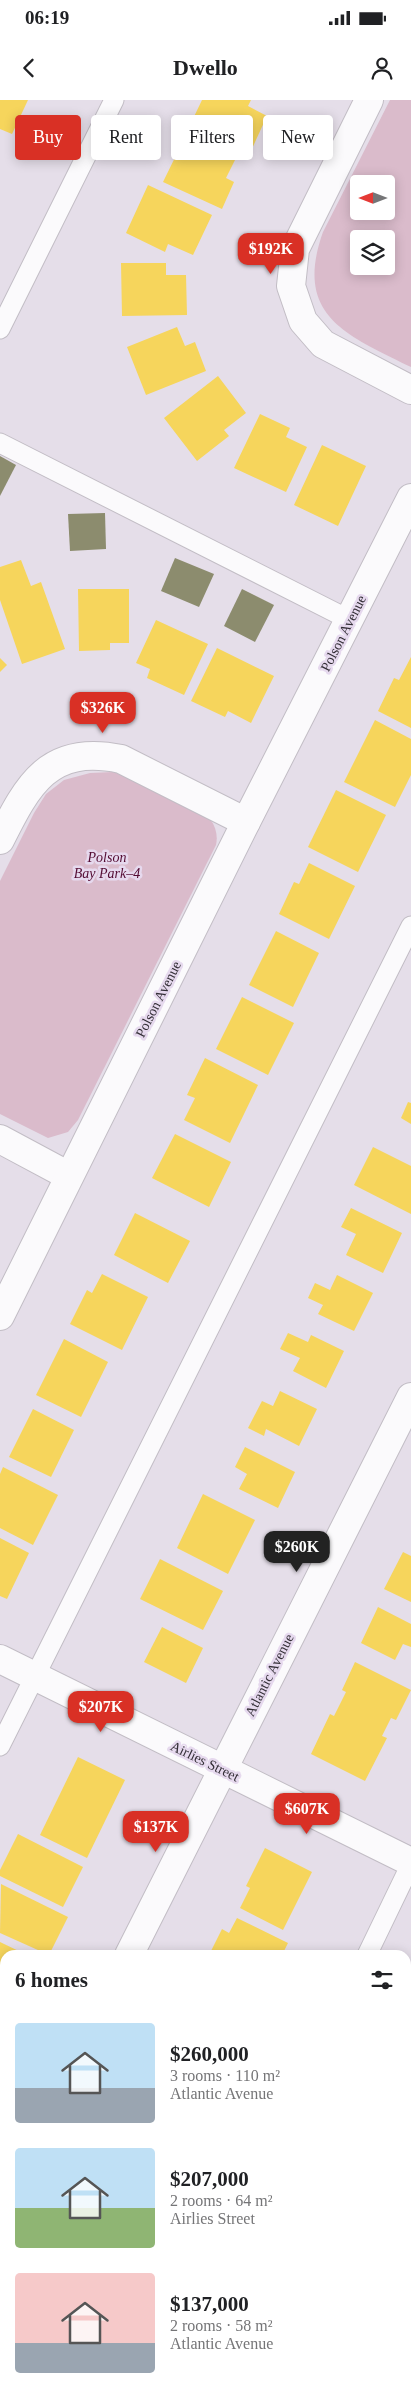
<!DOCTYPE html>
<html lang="en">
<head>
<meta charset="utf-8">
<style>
	body { margin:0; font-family:Georgia,serif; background:#f2f2f2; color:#202124; height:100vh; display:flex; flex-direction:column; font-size:19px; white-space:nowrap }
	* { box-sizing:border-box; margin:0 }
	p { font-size:16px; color:#757577 }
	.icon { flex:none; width:28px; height:28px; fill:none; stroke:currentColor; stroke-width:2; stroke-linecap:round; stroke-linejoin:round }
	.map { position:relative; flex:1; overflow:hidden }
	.drawer { position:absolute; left:0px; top:1850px; width:411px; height:445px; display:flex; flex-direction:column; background:#fff; border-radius:15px 15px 0 0; box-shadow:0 2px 12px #0003 }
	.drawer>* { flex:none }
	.guide { position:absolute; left:15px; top:15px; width:381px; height:45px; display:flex; gap:10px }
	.needle { width:32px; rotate:270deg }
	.fabs { position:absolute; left:350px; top:75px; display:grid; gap:10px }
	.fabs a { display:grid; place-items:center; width:45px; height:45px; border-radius:5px; background:#fff; box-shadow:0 2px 12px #0003; font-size:25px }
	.price { position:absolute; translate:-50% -42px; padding:0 11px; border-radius:10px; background:#d93025; color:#fff; font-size:16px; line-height:32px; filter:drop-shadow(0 1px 2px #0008) }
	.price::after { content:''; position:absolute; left:50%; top:30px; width:15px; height:11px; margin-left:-8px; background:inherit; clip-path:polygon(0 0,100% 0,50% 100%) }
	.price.selected { background:#222; color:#fff }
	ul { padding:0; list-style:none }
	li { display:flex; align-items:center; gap:15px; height:125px; padding:0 15px }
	li span { display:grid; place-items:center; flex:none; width:140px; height:100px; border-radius:5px; color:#555 }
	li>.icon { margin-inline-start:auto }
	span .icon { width:60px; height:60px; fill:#fffc; stroke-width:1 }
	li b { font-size:21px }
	h2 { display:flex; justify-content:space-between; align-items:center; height:60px; padding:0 15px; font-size:21px }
	.tag { padding:0 18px; border-radius:5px; background:#fff; box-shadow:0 2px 12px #0003; font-size:18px; line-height:45px }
	.tag.selected { background:#d93025; color:#fff }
	.status { display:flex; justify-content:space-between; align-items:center; height:35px; padding:0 25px; background:#fff; direction:ltr }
	.status svg { height:14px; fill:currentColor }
	header { display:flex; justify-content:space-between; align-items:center; height:65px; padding:0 15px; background:#fff; font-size:22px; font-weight:700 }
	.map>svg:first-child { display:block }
	.green { fill:#dabbcb; fill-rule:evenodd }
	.homes { fill:#f6d55c }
	.industry { fill:#8c8c6e }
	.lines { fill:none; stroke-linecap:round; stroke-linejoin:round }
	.service-casing { stroke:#c2bdc5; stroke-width:21 }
	.minor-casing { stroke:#c2bdc5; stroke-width:30 }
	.tertiary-casing { stroke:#c2bdc5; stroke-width:30 }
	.service { stroke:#fbfafc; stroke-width:19 }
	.minor { stroke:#fbfafc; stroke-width:28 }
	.tertiary { stroke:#fbfafc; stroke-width:28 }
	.labels { text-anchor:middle; stroke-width:5; stroke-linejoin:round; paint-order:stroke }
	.street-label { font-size:14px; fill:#322d35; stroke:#e6d9ee }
	.park-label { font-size:14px; font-style:italic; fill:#530b32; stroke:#e6d9ee }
</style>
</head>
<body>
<div class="status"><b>06:19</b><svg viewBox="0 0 49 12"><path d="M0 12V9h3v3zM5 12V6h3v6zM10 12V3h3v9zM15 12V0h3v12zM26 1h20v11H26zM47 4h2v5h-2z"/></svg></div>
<header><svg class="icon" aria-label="back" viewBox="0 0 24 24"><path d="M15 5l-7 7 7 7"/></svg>Dwello<svg class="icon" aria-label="person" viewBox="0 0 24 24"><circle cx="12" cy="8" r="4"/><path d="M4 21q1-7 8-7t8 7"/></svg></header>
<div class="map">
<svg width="411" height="2295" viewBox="0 0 411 2295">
	<rect width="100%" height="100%" fill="#e5dee9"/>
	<g class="green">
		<path d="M390,0h21v267c-64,-32 -118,-51 -88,-135zM359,84h27v27h-27zM359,139h27v27h-27z"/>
		<path d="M113,672c14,4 91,39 97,47 6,8 8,17 6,26l-138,275 -10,12 -20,6 -48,-24v-233l34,-68 12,-19 18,-14 26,-7z"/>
	</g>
	<g class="homes">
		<polygon points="0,0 28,0 12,34 0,29"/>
		<polygon points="202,0 251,0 248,6 267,16 250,53 190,25"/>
		<polygon points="187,33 237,56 226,78 234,82 222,109 163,82"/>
		<polygon points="148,85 212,115 193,155 168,144 165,152 126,133"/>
		<polygon points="121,163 166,163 166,175 186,175 187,215 122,216"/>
		<polygon points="177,227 185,246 195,242 206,271 146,295 127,247"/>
		<polygon points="218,276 246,313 224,330 229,336 197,361 164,318"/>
		<polygon points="260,314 290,328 286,337 307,347 286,392 234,368"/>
		<polygon points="322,345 366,366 338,426 294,405"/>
		<polygon points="21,460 31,486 41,482 65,549 22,564 0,500 0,467"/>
		<polygon points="78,489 129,489 129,543 110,543 110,550 79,551"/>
		<polygon points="156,520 208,544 184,595 147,578 150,569 136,563"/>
		<polygon points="217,548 274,576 251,623 228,611 225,617 191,601"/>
		<polygon points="411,557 411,628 378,611 394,578 399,580"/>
		<polygon points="0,558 7,565 0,572"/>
		<polygon points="375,620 411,639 411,675 395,707 344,682"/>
		<polygon points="336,690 386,715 358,772 308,747"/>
		<polygon points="309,763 355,786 329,839 279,814 294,782 299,784"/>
		<polygon points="276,831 319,853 293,907 249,885"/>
		<polygon points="242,897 294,923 268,975 216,949"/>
		<polygon points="205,958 258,985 230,1043 184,1020 195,998 187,995"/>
		<polygon points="408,1002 411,1003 411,1024 401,1018"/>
		<polygon points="175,1034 231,1062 209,1107 152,1078"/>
		<polygon points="373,1047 411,1066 411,1114 354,1085"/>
		<polygon points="351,1108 402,1133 383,1173 346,1155 356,1134 341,1127"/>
		<polygon points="135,1113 190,1141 168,1183 114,1155"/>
		<polygon points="102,1174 148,1197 122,1250 70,1224 87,1190 92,1193"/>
		<polygon points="337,1175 373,1193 354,1231 318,1214 323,1205 308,1198 315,1183 330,1190"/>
		<polygon points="288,1233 308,1242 311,1235 344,1251 326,1288 293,1271 300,1258 280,1249"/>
		<polygon points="64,1239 108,1262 81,1317 36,1295"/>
		<polygon points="280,1291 317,1309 299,1346 266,1329 264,1336 248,1328 262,1301 273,1306"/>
		<polygon points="33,1309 74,1330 51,1377 9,1357"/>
		<polygon points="245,1347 295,1372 278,1408 239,1389 247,1374 235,1367"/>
		<polygon points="3,1367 58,1395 33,1445 0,1428 0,1374"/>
		<polygon points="203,1394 255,1420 228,1474 177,1448"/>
		<polygon points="0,1438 29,1453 7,1499 0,1496"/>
		<polygon points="403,1452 411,1456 411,1502 384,1489"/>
		<polygon points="160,1459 223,1491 203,1530 140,1499"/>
		<polygon points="378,1507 411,1524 411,1547 403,1544 395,1560 361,1543"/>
		<polygon points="162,1527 203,1548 186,1583 144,1562"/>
		<polygon points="355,1562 411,1590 396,1620 391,1618 382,1636 387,1638 365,1681 311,1654 330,1614 334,1616 346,1592 342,1590"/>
		<polygon points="78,1657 125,1680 87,1758 40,1735"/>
		<polygon points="18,1734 83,1767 63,1807 0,1776 0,1770"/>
		<polygon points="265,1748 312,1772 283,1830 240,1808 250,1788 246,1786"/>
		<polygon points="1,1784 68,1817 49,1855 0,1833"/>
		<polygon points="237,1818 288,1843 282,1855 209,1855 222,1829 229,1833"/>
		<polygon points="0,1842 27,1855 5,1855 5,1889 0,1887"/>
		<polygon points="0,1898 5,1900 5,1941 2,1947 0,1946"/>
		<polygon points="411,2015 411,2062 406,2059 406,2025"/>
		<polygon points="406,2086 411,2088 411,2129 406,2139"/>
		<polygon points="5,2285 5,2290 58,2290 56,2295 0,2295"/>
		<polygon points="271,2290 301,2290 311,2295 268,2295"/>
	</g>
	<g class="industry">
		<polygon points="0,356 16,365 0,396"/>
		<polygon points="105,413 106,449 70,451 68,414"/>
		<polygon points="175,458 214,474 199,507 161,491"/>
		<polygon points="242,489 274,505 255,542 224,526"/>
	</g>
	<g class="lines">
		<g class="service-casing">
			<g id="service">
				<polyline points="0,229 114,0"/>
				<polyline points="0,343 350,520"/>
				<polyline points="0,1646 411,826"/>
				<polyline points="367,1855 411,1764"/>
				<polyline points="155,2295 158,2290"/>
			</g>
		</g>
		<g class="minor-casing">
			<g id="minor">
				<polyline points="369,0 295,149 291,186 303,221 323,244 411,290"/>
				<path d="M0,740c28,-56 49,-96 121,-81l125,63"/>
				<polyline points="0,1039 69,1076"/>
				<polyline points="0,1216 246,722 411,398"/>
				<polyline points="129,1855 411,1297"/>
				<polyline points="0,2113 5,2103"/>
			</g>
		</g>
		<g class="tertiary-casing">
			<polyline id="tertiary" points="0,1559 411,1762"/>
		</g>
		<use href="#service" class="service"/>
		<use href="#minor" class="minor"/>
		<use href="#tertiary" class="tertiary"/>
	</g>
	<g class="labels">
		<g class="street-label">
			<text transform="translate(343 533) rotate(-63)" y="5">Polson Avenue</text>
			<text transform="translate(158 899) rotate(-63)" y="5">Polson Avenue</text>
			<text transform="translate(269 1575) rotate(-63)" y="5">Atlantic Avenue</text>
			<text transform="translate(205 1661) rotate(26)" y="5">Airlies Street</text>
		</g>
		<g class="park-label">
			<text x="107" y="762">Polson<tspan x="107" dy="16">Bay Park–4</tspan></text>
		</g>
	</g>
</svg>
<div class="fabs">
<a><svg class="needle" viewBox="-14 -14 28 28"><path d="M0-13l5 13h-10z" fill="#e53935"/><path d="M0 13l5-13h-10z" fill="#757577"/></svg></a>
<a><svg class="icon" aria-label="layers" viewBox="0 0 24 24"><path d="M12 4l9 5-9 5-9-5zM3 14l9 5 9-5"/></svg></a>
</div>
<b class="price" style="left:271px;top:175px">$192K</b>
<b class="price" style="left:103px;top:634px">$326K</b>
<b class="price selected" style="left:297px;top:1473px">$260K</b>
<b class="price" style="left:101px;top:1633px">$207K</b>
<b class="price" style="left:307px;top:1735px">$607K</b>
<b class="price" style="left:156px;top:1753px">$137K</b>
<div class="guide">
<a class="tag selected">Buy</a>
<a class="tag">Rent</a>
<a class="tag">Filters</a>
<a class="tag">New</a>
</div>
<section class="drawer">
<h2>6 homes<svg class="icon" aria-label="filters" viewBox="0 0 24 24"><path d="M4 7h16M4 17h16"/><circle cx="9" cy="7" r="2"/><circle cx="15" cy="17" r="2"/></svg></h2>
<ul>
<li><span style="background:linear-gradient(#bfe0f5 65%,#9aa5b1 0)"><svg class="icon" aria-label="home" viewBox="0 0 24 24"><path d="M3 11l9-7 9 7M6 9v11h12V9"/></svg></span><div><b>$260,000</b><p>3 rooms · 110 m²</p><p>Atlantic Avenue</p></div></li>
<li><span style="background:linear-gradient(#bfe0f5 60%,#8fb573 0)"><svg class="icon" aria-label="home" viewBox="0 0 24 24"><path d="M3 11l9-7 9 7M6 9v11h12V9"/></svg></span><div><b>$207,000</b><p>2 rooms · 64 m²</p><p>Airlies Street</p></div></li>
<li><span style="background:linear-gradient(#f6c9c9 70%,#9aa5b1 0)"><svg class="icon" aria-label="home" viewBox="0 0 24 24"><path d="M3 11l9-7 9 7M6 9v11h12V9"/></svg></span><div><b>$137,000</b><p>2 rooms · 58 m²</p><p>Atlantic Avenue</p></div></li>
</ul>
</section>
</div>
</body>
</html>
